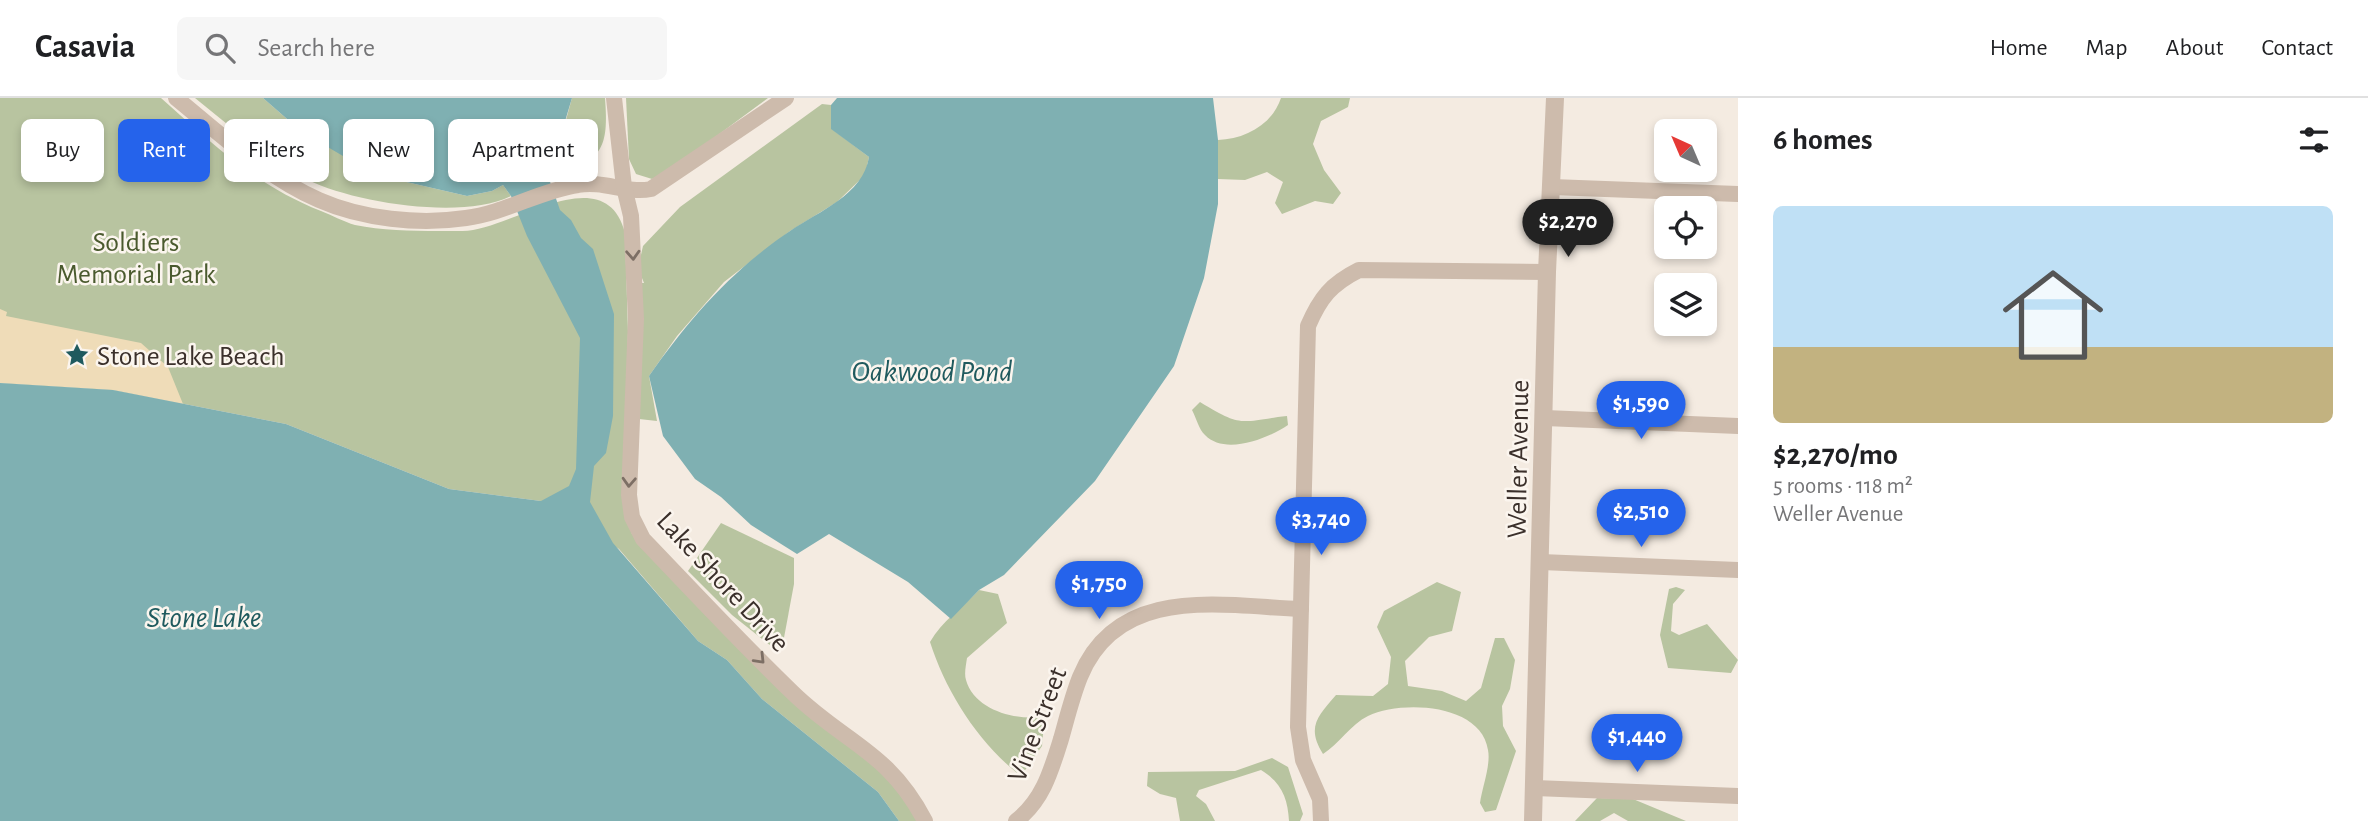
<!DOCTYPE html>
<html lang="en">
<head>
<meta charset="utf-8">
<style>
	body { margin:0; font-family:"Alegreya Sans",sans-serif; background:#f6f6f6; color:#202124; height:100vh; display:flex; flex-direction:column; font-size:26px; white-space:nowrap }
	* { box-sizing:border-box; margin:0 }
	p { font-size:23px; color:#757577 }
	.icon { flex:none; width:38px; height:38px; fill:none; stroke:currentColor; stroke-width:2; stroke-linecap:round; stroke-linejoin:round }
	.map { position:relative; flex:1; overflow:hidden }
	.details { display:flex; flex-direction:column; background:#fff; width:630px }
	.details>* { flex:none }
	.top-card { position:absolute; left:21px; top:21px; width:665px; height:63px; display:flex; gap:14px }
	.needle { width:46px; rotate:316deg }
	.controls { position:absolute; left:1654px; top:21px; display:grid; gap:14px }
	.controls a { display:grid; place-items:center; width:63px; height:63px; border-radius:10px; background:#fff; box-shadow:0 4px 10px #0003; font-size:35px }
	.price { position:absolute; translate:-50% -60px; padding:0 16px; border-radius:24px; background:#2563eb; color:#fff; font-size:23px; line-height:46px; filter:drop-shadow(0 2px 4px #0008) }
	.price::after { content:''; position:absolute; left:50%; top:42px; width:21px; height:16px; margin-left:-10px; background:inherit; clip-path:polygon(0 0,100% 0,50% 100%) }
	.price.on { background:#222; color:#fff }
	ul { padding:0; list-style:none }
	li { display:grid; align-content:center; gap:14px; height:371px; padding:0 35px }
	li span { display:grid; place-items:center; height:217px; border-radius:10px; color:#555 }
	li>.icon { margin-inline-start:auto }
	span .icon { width:126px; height:126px; fill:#fffc; stroke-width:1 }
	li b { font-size:30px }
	h2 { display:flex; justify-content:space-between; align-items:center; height:84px; padding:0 35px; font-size:30px }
	.chip { padding:0 24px; border-radius:10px; background:#fff; box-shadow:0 4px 10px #0003; font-size:24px; line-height:63px }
	.chip.on { background:#2563eb; color:#fff }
	header { display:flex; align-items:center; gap:42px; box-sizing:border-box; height:98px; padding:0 35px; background:#fff; border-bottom:2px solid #e0e0e0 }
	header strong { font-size:33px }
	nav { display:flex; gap:38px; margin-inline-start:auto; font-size:24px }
	.search { width:490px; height:63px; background:#f6f6f6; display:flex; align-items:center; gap:18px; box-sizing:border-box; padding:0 24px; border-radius:10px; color:#757577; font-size:26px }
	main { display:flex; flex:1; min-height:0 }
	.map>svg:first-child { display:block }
	.green { fill:#b8c4a0 }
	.sand { fill:#efdcb8 }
	.water { fill:#7fb0b2 }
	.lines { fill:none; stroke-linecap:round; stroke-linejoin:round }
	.minor { stroke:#cdbbac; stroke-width:16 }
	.tertiary { stroke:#cdbbac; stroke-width:18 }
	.oneway { stroke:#7d6f65 }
	.labels { text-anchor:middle; stroke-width:5; stroke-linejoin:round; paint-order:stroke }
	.park-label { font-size:28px; fill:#4a5a2e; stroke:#fbf5ee }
	.poi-label { font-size:28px; fill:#3b302b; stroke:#fbf5ee; text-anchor:start }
	.street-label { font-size:28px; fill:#3b302b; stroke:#fbf5ee }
	.water-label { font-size:30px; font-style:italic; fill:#1f5a5e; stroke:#fbf5ee }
</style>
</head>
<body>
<header>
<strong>Casavia</strong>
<div class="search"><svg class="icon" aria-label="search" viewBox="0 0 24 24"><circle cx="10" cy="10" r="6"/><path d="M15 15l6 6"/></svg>Search here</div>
<nav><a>Home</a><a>Map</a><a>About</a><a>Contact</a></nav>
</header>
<main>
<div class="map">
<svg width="1738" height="723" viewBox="0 0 1738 723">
	<rect width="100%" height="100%" fill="#f4ebe1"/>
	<g class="green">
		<path d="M0,0h161c53,47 93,86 160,113 11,4 23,11 34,14 34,7 72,6 107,6 46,1 143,-76 163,2l3,99 -5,175 9,27 239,224 50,63h-22l-21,-29 -116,-93 -35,-39 -29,-19 -79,-92 -78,-48 -92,-12 -163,-65 -173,-34 -113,-7z"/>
		<path d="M195,0h68l39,34 100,49 65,15 25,-5 11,-6 8,11c-47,24 -156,7 -203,-16 -40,-20 -78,-54 -113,-82z"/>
		<path d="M572,0h33c4,51 -3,59 -48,84l-11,-6 -4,-17 19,-21z"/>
		<polygon points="626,0 768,0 672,71 652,81 636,76 629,61"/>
		<path d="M1281,0h69l-2,9 -27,14 -8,23 11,26 17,23 -8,11 -18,-3 -33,13 -7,-11 8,-21 -16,-10 -22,8 -27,-1v-39c27,-1 54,-15 63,-42z"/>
		<polygon points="822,6 831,7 832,31 869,59 865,77 837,104 790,133 724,184 677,238 649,278 657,323 639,321 638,185 644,185 638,170 643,148 680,109"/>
		<path d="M1200,304c44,27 40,19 87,14l1,9c-19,13 -63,31 -83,10 -6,-5 -9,-18 -13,-25z"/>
		<polygon points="721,425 794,460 794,486 783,545 771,548 732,517 688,473"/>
		<path d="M1437,484l24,10 -9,39 -23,6 -24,24 3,25 34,5 24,10 15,-13 14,-50h9l11,22 -5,29 -8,17 1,20 13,25 -20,59 -11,2 -5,-9c2,-15 11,-38 8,-53 -7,-47 -87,-50 -120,-34 -17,8 -29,28 -45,38 -17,-27 -5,-38 13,-59l37,1 15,-12 3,-27 -14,-30 7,-16z"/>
		<polygon points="1676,489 1685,492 1673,506 1671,533 1679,537 1707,526 1738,562 1731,575 1668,570 1660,537 1669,491"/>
		<path d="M979,492l19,4 9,29 -40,35c-1,7 -3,16 -1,22 8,29 47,40 73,37l5,6 -2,23 -21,30c-42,-32 -75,-84 -91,-134 12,-21 32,-34 49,-52z"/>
		<path d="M1272,660l16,9 15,47 -3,7h-11c-1,-23 -8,-39 -28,-51l-62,20 -3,6 10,8 9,17h-35l-4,-23 -16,-4 -13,-8 1,-14 87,-1z"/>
		<polygon points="1597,700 1633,701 1686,723 1628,723 1614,715 1600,723 1575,723"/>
	</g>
	<polygon class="sand" points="0,211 7,214 6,218 141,245 168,269 183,306 113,292 0,285"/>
	<g class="water">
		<polygon points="263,0 572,0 560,40 542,61 560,112 571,122 581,140 593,151 614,216 613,318 606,355 594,368 590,404 613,445 698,543 727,562 762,601 878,694 899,723 0,723 0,285 113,292 286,326 449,391 541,403 569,388 576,371 580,240 527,138 511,98 503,87 492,93 467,98 402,83 355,65 302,34"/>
		<path d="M837,0h376l5,42v64l-14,74 -30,88 -79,115 -91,94 -25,15 -28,29 -43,-37 -79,-48 -32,20 -46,-29 -30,-28 -26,-18 -32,-43 -14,-60c41,-58 82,-105 141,-145 29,-20 73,-36 79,-74l-38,-28v-24z"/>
	</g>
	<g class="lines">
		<g class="minor">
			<path d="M176,0c44,36 90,79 143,102 43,19 100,25 147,18 39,-5 73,-27 112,-33 25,-5 49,9 73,4l135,-91"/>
			<path d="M614,0l10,89 7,29 5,103 -7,176 3,22 11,22c49,51 98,104 149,153 52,51 96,58 133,129"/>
			<polyline points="1552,89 1738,96"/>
			<polyline points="1545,320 1738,328"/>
			<polyline points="1541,464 1738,472"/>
			<polyline points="1535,690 1738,698"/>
			<path d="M1016,723c27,-21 35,-50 45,-82 6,-21 11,-42 19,-62 38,-93 141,-71 221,-68"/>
			<path d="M1321,723l-1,-22 -17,-39 -5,-33 10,-401c12,-28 23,-42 51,-56l188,2"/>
		</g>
		<polyline class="tertiary" points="1533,723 1547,174 1555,0"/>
	</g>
	<defs><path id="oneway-chevron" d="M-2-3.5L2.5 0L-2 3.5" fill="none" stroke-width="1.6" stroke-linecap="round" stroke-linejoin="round" transform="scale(1.75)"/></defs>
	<g class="oneway">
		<use href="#oneway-chevron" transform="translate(633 157) rotate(87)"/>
		<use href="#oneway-chevron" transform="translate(629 384) rotate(93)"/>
		<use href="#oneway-chevron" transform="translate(760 561) rotate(46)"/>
	</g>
	<defs>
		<g id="sight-bare" transform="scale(1.89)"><path d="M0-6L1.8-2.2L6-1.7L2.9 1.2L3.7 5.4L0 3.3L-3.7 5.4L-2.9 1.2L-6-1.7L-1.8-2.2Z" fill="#1f5a5e" stroke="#fbf5ee" stroke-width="2.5" paint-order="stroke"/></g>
	</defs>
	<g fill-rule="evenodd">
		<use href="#sight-bare" x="77" y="257"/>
	</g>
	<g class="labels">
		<g class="park-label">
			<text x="136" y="153">Soldiers<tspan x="136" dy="32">Memorial Park</tspan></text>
		</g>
		<g class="poi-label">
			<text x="97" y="267">Stone Lake Beach</text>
		</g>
		<g class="street-label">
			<text transform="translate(1517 361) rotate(-89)" y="10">Weller Avenue</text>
			<text transform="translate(724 483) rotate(47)" y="10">Lake Shore Drive</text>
			<text transform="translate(1036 626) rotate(-69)" y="10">Vine Street</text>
		</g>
		<g class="water-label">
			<text x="932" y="283">Oakwood Pond</text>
			<text x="204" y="529">Stone Lake</text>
		</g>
	</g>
</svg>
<div class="controls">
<a><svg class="needle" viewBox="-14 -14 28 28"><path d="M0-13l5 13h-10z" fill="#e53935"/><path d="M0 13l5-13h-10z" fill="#757577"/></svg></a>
<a><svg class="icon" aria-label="locate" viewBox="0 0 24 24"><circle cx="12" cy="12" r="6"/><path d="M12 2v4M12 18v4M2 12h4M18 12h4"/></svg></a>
<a><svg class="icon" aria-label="layers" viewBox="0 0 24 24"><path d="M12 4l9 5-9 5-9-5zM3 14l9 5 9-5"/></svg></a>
</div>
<b class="price on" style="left:1568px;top:161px">$2,270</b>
<b class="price" style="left:1641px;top:343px">$1,590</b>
<b class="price" style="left:1641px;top:451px">$2,510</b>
<b class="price" style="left:1321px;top:459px">$3,740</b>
<b class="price" style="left:1099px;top:523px">$1,750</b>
<b class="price" style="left:1637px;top:676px">$1,440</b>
<div class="top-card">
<a class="chip">Buy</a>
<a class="chip on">Rent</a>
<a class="chip">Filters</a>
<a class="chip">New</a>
<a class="chip">Apartment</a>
</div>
</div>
<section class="details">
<h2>6 homes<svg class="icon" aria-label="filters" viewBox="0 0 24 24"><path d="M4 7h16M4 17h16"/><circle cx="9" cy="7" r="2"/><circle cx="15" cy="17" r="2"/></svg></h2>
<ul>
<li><span style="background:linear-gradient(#bfe0f5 65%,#c2b280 0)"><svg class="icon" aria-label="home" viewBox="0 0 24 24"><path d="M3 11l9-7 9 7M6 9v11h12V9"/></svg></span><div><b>$2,270/mo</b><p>5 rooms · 118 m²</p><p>Weller Avenue</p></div></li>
</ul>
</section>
</main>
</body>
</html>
